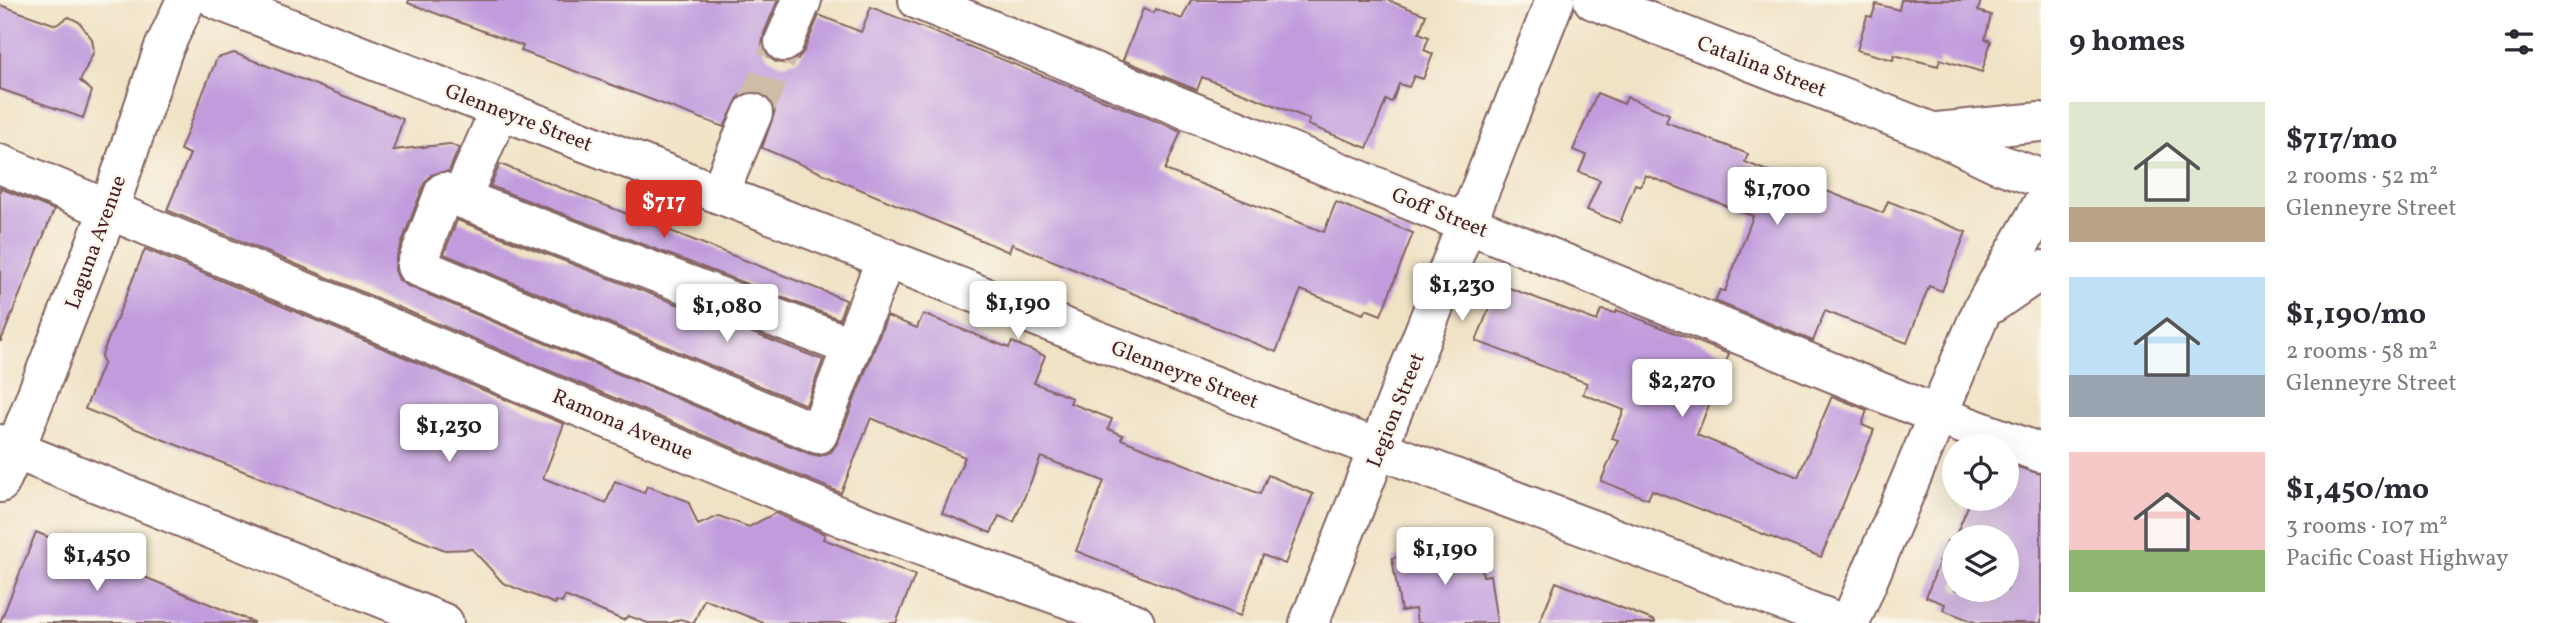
<!DOCTYPE html>
<html lang="en">
<head>
<meta charset="utf-8">
<style>
	body { margin:0; font-family:Vollkorn,serif; background:#f2f2f3; color:#2b2b33; height:100vh; display:flex; flex-direction:column; font-size:26px; white-space:nowrap }
	* { box-sizing:border-box; margin:0 }
	p { font-size:23px; color:#7c7c81 }
	.icon { flex:none; width:38px; height:38px; fill:none; stroke:currentColor; stroke-width:2; stroke-linecap:round; stroke-linejoin:round }
	.map { position:relative; flex:1; overflow:hidden }
	.drawer { display:flex; flex-direction:column; background:#fff; width:525px }
	.drawer>* { flex:none }
	.fabs { position:absolute; left:1942px; top:434px; display:grid; gap:14px }
	.fabs a { display:grid; place-items:center; width:77px; height:77px; border-radius:50%; background:#fff; box-shadow:0 7px 28px #0002; font-size:35px }
	.price { position:absolute; translate:-50% -60px; padding:0 16px; border-radius:7px; background:#fff; color:#222; font-size:23px; line-height:46px; filter:drop-shadow(0 2px 4px #0008) }
	.price::after { content:''; position:absolute; left:50%; top:42px; width:21px; height:16px; margin-left:-10px; background:inherit; clip-path:polygon(0 0,100% 0,50% 100%) }
	.price.current { background:#d93025; color:#fff }
	ul { padding:0; list-style:none }
	li { display:flex; align-items:center; gap:21px; height:175px; padding:0 28px }
	li span { display:grid; place-items:center; flex:none; width:196px; height:140px; border-radius:0px; color:#555 }
	li>.icon { margin-inline-start:auto }
	span .icon { width:84px; height:84px; fill:#fffc; stroke-width:1 }
	li b { font-size:30px }
	h2 { display:flex; justify-content:space-between; align-items:center; height:84px; padding:0 28px; font-size:30px }
	main { display:flex; flex:1; min-height:0 }
	.map>svg:first-child { display:block }
	.building { fill:#c19cdd }
	.lines { fill:none; stroke-linecap:round; stroke-linejoin:round }
	.minor-tunnel { stroke:#cfbba6; stroke-width:38; stroke-dasharray:38 19; stroke-linecap:butt }
	.minor-casing { stroke:#846361; stroke-width:42 }
	.major-casing { stroke:#846361; stroke-width:42 }
	.highway-casing { stroke:#846361; stroke-width:42 }
	.minor { stroke:#fff; stroke-width:38 }
	.major { stroke:#fff; stroke-width:38 }
	.highway { stroke:#fff; stroke-width:38 }
	.labels { text-anchor:middle; stroke-width:5; stroke-linejoin:round; paint-order:stroke }
	.street-label { font-size:21px; fill:#4a1f2b; stroke:#fbf7ec }
</style>
</head>
<body>
<main>
<div class="map">
<svg width="2041" height="623" viewBox="0 0 2041 623">
	<rect width="100%" height="100%" fill="#fbf7ec"/>
	<filter id="ink" filterUnits="userSpaceOnUse"><feTurbulence type="fractalNoise" baseFrequency=".0143" numOctaves="2"/><feDisplacementMap in="SourceGraphic" scale="14" xChannelSelector="R" yChannelSelector="G"/><feConvolveMatrix kernelMatrix="1 2 1 2 8 2 1 2 1" color-interpolation-filters="sRGB"/></filter>
	<filter id="wash" filterUnits="userSpaceOnUse"><feTurbulence type="fractalNoise" baseFrequency=".00686" numOctaves="4" result="noise"/><feDisplacementMap in="SourceGraphic" scale="28" xChannelSelector="R" yChannelSelector="G"/><feGaussianBlur stdDeviation="1.57" result="paint"/><feColorMatrix in="noise" values="0 0 0 0 0 0 0 0 0 0 0 0 0 0 0 0 0 1.4 0 .05"/><feComposite in="paint" operator="in"/></filter>
	<g filter="url(#wash)">
		<rect width="100%" height="100%" fill="#f0e2c5"/>
		<g id="blocks">
			<g class="building">
				<polygon points="409,0 778,0 764,33 762,45 767,56 776,62 786,64 797,60 804,51 819,15 861,32 871,7 1181,131 1165,170 1324,232 1336,202 1413,233 1381,315 1366,309 1363,314 1301,290 1276,352 1012,244 1009,252 762,148 775,111 770,99 761,93 750,91 739,96 724,127 521,51 523,46 408,3"/>
				<polygon points="1191,0 1387,0 1426,15 1419,33 1429,37 1424,50 1433,54 1423,79 1414,76 1409,87 1399,84 1392,102 1386,100 1367,148 1308,125 1310,119 1202,77 1197,90 1123,60 1143,9 1154,13 1156,9 1182,19"/>
				<polygon points="1901,0 1981,0 1978,11 1991,15 1985,39 1991,41 1982,72 1940,59 1938,66 1894,55 1893,60 1857,50 1867,16 1872,17 1876,4 1899,10"/>
				<polygon points="0,5 56,25 69,17 79,22 92,39 94,51 80,81 92,91 83,118 0,89"/>
				<polygon points="234,53 403,119 393,150 450,144 459,148 449,171 431,175 424,184 396,258 395,270 399,280 408,286 810,454 820,456 831,452 838,442 887,316 917,328 923,314 1009,348 1012,342 1045,356 1034,383 1072,398 1070,403 1112,419 1108,429 1123,435 1121,439 1260,494 1268,475 1313,494 1285,564 1263,555 1240,616 1076,551 1104,481 1041,457 1014,522 999,516 991,533 942,513 965,457 871,418 841,493 167,210 190,154 180,150 217,58"/>
				<polygon points="1597,93 1624,104 1627,97 1669,114 1666,122 1748,154 1745,162 1809,188 1811,185 1883,213 1888,201 1966,232 1942,291 1929,286 1907,343 1825,311 1813,341 1715,301 1720,290 1725,291 1753,216 1645,175 1641,186 1635,184 1620,223 1587,210 1600,180 1579,172 1586,155 1573,150"/>
				<polygon points="500,164 846,300 839,319 490,186"/>
				<polygon points="0,188 54,210 1,341 0,341"/>
				<polygon points="457,220 823,360 806,405 444,254"/>
				<polygon points="145,249 564,424 543,478 606,503 615,481 644,493 647,486 688,501 698,525 719,516 749,527 775,513 825,534 823,539 915,575 896,623 764,623 704,599 694,623 680,619 671,623 648,623 629,616 623,620 565,596 562,603 556,601 555,604 503,583 472,549 445,550 85,409 104,362 101,357"/>
				<polygon points="1499,284 1597,321 1601,310 1616,313 1617,310 1729,354 1697,435 1798,477 1832,396 1867,410 1862,425 1874,430 1821,557 1652,490 1648,499 1601,481 1618,440 1612,438 1624,410 1583,394 1587,383 1476,341"/>
				<polygon points="2007,464 2041,474 2041,623 1977,623 1943,610 1945,604 1926,597 1947,541 1953,543 1955,539 1955,590 2007,590 2007,537 1955,537 1971,499 2007,499"/>
				<polygon points="36,532 253,622 253,623 0,623"/>
				<polygon points="1470,546 1472,561 1480,559 1483,576 1490,575 1497,623 1417,623 1415,609 1401,611 1392,558"/>
				<polygon points="1556,582 1655,621 1655,623 1539,623"/>
			</g>
		</g>
	</g>
	<g filter="url(#ink)">
		<use href="#blocks" fill-opacity="0" stroke="#846361" stroke-width="2"/>
		<g class="lines">
			<polyline class="minor-tunnel" points="753,113 784,42"/>
			<g class="minor-casing">
				<g id="minor">
					<polyline points="918,0 1937,415 2041,453"/>
					<polyline points="1593,0 1932,132 1997,163 2034,176"/>
					<polyline points="784,42 802,0"/>
					<polyline points="1937,132 2040,122"/>
					<polyline points="0,164 844,518 1135,623"/>
					<polyline points="719,194 753,113"/>
					<polyline points="461,198 500,109"/>
					<polyline points="1990,305 2041,270"/>
					<polyline points="852,347 444,192 416,266 818,434 886,258"/>
					<polyline points="0,483 15,450"/>
					<polyline points="1309,623 1555,0"/>
					<polyline points="1850,623 1982,310 2041,207"/>
				</g>
			</g>
			<g class="major-casing">
				<g id="major">
					<polyline points="217,0 1415,463 1841,623"/>
					<polyline points="15,450 109,209 163,50 186,0"/>
				</g>
			</g>
			<g class="highway-casing">
				<polyline id="highway" points="0,444 444,623"/>
			</g>
			<use href="#minor" class="minor"/>
			<use href="#major" class="major"/>
			<use href="#highway" class="highway"/>
		</g>
	</g>
	<g class="labels">
		<g class="street-label">
			<text transform="translate(1762 66) rotate(21)" y="7">Catalina Street</text>
			<text transform="translate(519 117) rotate(21)" y="7">Glenneyre Street</text>
			<text transform="translate(1440 212) rotate(22)" y="7">Goff Street</text>
			<text transform="translate(95 242) rotate(-70)" y="7">Laguna Avenue</text>
			<text transform="translate(1185 374) rotate(21)" y="7">Glenneyre Street</text>
			<text transform="translate(1395 410) rotate(-68)" y="7">Legion Street</text>
			<text transform="translate(623 424) rotate(23)" y="7">Ramona Avenue</text>
		</g>
	</g>
</svg>
<div class="fabs">
<a><svg class="icon" aria-label="locate" viewBox="0 0 24 24"><circle cx="12" cy="12" r="6"/><path d="M12 2v4M12 18v4M2 12h4M18 12h4"/></svg></a>
<a><svg class="icon" aria-label="layers" viewBox="0 0 24 24"><path d="M12 4l9 5-9 5-9-5zM3 14l9 5 9-5"/></svg></a>
</div>
<b class="price" style="left:1777px;top:227px">$1,700</b>
<b class="price current" style="left:664px;top:240px">$717</b>
<b class="price" style="left:1462px;top:323px">$1,230</b>
<b class="price" style="left:1018px;top:341px">$1,190</b>
<b class="price" style="left:727px;top:344px">$1,080</b>
<b class="price" style="left:1682px;top:419px">$2,270</b>
<b class="price" style="left:449px;top:464px">$1,230</b>
<b class="price" style="left:1445px;top:587px">$1,190</b>
<b class="price" style="left:97px;top:593px">$1,450</b>
</div>
<section class="drawer">
<h2>9 homes<svg class="icon" aria-label="filters" viewBox="0 0 24 24"><path d="M4 7h16M4 17h16"/><circle cx="9" cy="7" r="2"/><circle cx="15" cy="17" r="2"/></svg></h2>
<ul>
<li><span style="background:linear-gradient(#dfe7d0 75%,#b9a48a 0)"><svg class="icon" aria-label="home" viewBox="0 0 24 24"><path d="M3 11l9-7 9 7M6 9v11h12V9"/></svg></span><div><b>$717/mo</b><p>2 rooms · 52 m²</p><p>Glenneyre Street</p></div></li>
<li><span style="background:linear-gradient(#bfe0f5 70%,#9aa5b1 0)"><svg class="icon" aria-label="home" viewBox="0 0 24 24"><path d="M3 11l9-7 9 7M6 9v11h12V9"/></svg></span><div><b>$1,190/mo</b><p>2 rooms · 58 m²</p><p>Glenneyre Street</p></div></li>
<li><span style="background:linear-gradient(#f6c9c9 70%,#8fb573 0)"><svg class="icon" aria-label="home" viewBox="0 0 24 24"><path d="M3 11l9-7 9 7M6 9v11h12V9"/></svg></span><div><b>$1,450/mo</b><p>3 rooms · 107 m²</p><p>Pacific Coast Highway</p></div></li>
</ul>
</section>
</main>
</body>
</html>
